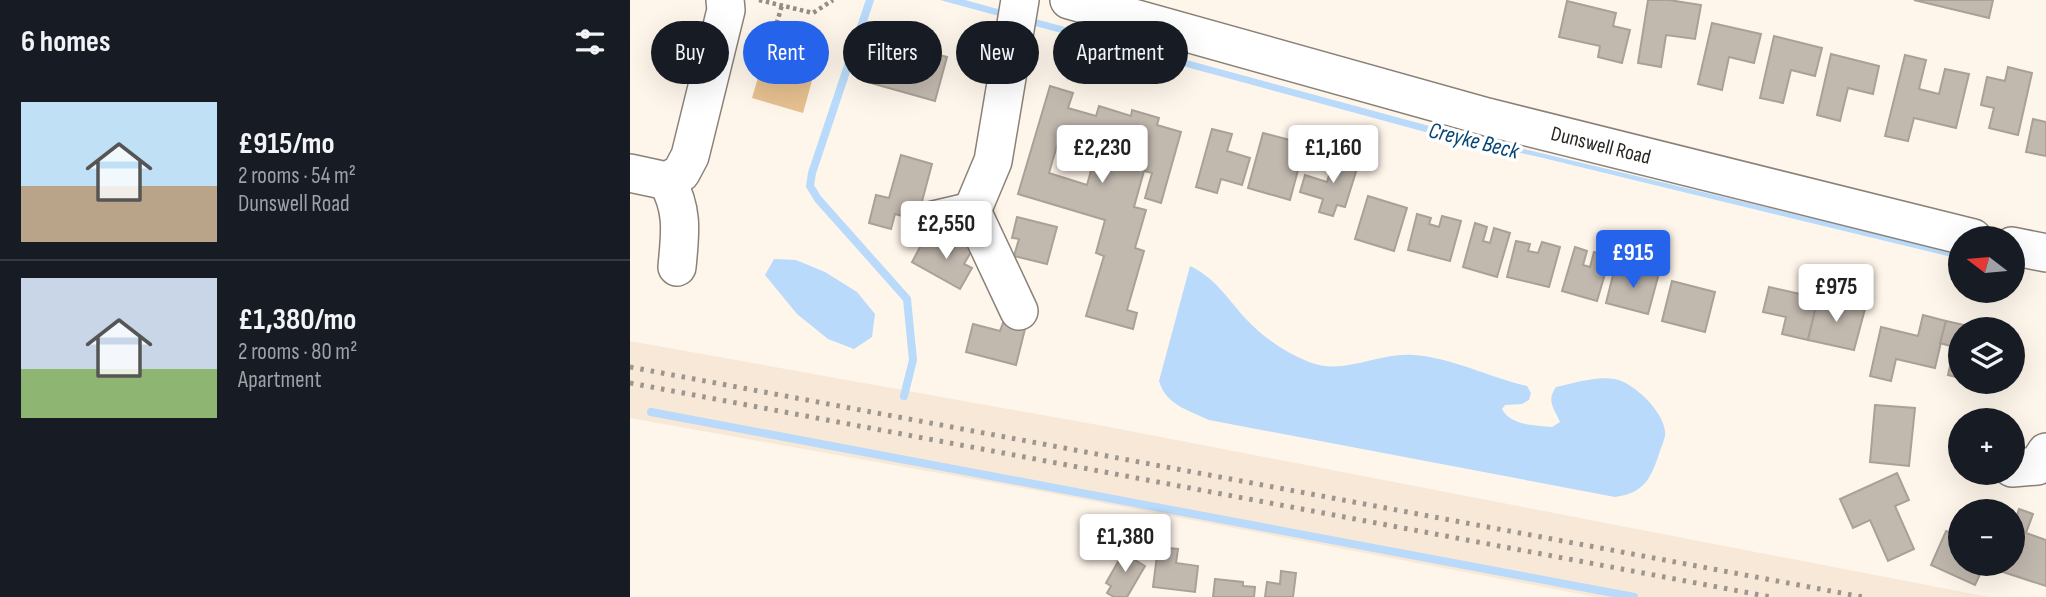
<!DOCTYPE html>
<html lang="en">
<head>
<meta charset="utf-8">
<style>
	body { margin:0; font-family:"Sofia Sans Condensed",sans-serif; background:#242831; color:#f1f3f6; height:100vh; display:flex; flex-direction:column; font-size:26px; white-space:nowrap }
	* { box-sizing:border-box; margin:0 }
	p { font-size:23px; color:#9ea1a6 }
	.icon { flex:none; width:38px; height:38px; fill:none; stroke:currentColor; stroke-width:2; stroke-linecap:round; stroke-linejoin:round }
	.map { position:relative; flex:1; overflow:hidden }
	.details { display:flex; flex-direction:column; background:#171b24; width:630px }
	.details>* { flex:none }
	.banner { position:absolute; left:21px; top:21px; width:665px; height:63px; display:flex; gap:14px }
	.needle { width:46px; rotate:286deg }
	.tools { position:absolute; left:1318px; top:226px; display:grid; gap:14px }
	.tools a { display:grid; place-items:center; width:77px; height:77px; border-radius:50%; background:#171b24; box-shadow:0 7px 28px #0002; font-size:35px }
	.price { position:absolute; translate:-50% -60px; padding:0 16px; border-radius:7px; background:#fff; color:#222; font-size:23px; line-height:46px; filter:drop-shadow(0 2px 4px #0008) }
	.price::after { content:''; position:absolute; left:50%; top:42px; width:21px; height:16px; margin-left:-10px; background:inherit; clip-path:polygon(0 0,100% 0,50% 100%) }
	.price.selected { background:#2563eb; color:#fff }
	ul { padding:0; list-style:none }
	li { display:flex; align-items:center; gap:21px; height:175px; padding:0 21px }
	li+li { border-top:2px solid #363941 }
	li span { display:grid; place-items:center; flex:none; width:196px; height:140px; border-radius:0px; color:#555 }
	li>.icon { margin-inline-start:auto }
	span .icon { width:84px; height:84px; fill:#fffc; stroke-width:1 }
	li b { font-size:30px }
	h2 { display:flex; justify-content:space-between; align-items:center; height:84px; padding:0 21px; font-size:30px }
	.tag { padding:0 24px; border-radius:32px; background:#171b24; box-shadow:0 7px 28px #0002; font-size:24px; line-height:63px }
	.tag.selected { background:#2563eb; color:#fff }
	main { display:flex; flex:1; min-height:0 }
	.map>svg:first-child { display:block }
	.built { fill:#f7e8d7 }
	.green { fill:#e6c090 }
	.water { fill:#b9dafa }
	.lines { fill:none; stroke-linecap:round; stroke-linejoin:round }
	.stream { stroke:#b9dafa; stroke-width:8 }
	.building { fill:#c1b8ae; stroke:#a9a197; stroke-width:2; fill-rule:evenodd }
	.minor-casing { stroke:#8a8278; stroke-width:40 }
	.path { stroke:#958e87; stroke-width:4.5; stroke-dasharray:3.5 3.5; stroke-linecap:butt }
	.minor { stroke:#fff; stroke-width:37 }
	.rail { stroke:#9d968e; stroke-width:5; stroke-dasharray:3.5 7; stroke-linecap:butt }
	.labels { text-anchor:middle; stroke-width:7; stroke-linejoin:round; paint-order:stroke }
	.street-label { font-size:21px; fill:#2a2622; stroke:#fff }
	.water-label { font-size:23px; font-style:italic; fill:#054676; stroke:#fff }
</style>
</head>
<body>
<main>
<section class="details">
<h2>6 homes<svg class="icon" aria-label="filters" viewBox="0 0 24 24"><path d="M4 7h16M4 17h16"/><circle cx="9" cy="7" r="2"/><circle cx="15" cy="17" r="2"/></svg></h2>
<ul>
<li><span style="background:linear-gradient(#bfe0f5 60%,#b9a48a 0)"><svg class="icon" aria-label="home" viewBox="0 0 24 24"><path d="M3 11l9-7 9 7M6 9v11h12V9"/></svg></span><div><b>£915/mo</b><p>2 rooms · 54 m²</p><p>Dunswell Road</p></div></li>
<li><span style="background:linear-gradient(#c9d6e8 65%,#8fb573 0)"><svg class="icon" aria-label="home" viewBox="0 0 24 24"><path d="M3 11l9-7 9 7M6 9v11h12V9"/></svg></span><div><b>£1,380/mo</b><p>2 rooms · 80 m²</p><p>Apartment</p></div></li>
</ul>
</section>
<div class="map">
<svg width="1416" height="597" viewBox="0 0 1416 597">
	<rect width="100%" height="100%" fill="#fff6eb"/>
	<polygon class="built" points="0,341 479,427 1359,597 966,597 414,492 0,418"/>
	<polygon class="green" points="142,30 192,45 173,113 122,98"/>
	<g class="water">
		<polygon points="310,0 335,0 803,127 1330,254 1330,259 909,157 799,133"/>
		<polygon points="144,259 166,260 195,272 227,292 245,314 242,337 224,349 198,339 167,314 135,275"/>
		<path d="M560,266c26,12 38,34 57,54 17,18 39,33 62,42 36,14 68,-10 105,-7 39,3 74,22 113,31l4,7 -2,7 -7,4 -17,1 -3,4c9,17 33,16 50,18l8,-5c-6,-14 -14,-21 -4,-35 19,-4 39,-11 59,-8 19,4 48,32 50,52 1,6 -3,14 -5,20 -9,27 -15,42 -45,46l-406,-77c-21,-10 -43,-15 -50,-39z"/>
	</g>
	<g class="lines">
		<g class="stream">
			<polyline points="240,0 182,173 180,186 188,199 277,299 283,360 274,396"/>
			<polyline points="21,412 1004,597"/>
		</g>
	</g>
	<g class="building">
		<polygon points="1018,0 1039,0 1071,5 1065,39 1036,35 1031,67 1008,63"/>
		<polygon points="1284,0 1363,0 1359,18"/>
		<polygon points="937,1 986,13 983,26 1000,30 992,63 968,57 970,46 929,37"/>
		<polygon points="1082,23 1131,34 1124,63 1099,57 1092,90 1068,84"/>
		<polygon points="1144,36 1192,48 1185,76 1161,70 1153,103 1130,98"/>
		<polygon points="247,38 317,57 305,101 234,81"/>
		<polygon points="1201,54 1249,66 1243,94 1218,88 1210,121 1187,115"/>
		<polygon points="1275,55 1296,60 1289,89 1309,94 1315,69 1339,74 1326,128 1284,118 1278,141 1255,136"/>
		<polygon points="1378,67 1402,73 1388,135 1359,128 1364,108 1351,105 1357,77 1375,81"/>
		<path d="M420,86l23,7 -5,15 28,8 3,-10 32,10 1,-6 27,8 -2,7 24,7 -20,71 -16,-5 7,-25 -8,-2 -10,36 12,3 -11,38 9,3 -17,59 10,3 -4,16 -47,-13 18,-60 -8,-3 9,-33 -87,-26zM431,132l27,8 -1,6 10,3 -10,36 -38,-12z"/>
		<polygon points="1403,119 1416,122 1416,156 1396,152"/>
		<polygon points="582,129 602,134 597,151 620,158 612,185 591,179 587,193 566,187"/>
		<polygon points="633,133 675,144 660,200 618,188"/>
		<polygon points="271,155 302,164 287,220 265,214 261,229 239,223 246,195 259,198"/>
		<polygon points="705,155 729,162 715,207 707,205 703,216 689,212 693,199 670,192 675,175 697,182"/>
		<polygon points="738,196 777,208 764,251 725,239"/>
		<polygon points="787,214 801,218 799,224 809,227 812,216 831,221 820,261 778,250"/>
		<polygon points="387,217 427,227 417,264 384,256 389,239 382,238"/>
		<polygon points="845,223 857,227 853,241 860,243 864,228 880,233 867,277 833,267"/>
		<polygon points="330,237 345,245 334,264 342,268 330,289 282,262 295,238 321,253"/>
		<polygon points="886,241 900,244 898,251 908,253 912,242 930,247 919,287 877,277"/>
		<polygon points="945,247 957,251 953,265 960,267 964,252 980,257 967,301 932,291"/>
		<polygon points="985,267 998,271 997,277 1007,279 1010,269 1029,273 1018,314 976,303"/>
		<polygon points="1042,281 1085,292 1075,332 1032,321"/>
		<polygon points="1139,287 1188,298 1178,340 1152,334 1156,317 1133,312"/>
		<polygon points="1188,298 1235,309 1224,350 1178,340"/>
		<polygon points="1293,315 1316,321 1305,368 1266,359 1261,381 1240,376 1251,327 1288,336"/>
		<polygon points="1316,321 1334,325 1333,328 1339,329 1330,329 1330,378 1318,375 1324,347 1310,343"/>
		<polygon points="373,323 395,329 386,365 336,352 343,324 370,331"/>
		<polygon points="1245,405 1285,408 1279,466 1240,462"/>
		<polygon points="1267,473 1279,500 1265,506 1284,549 1258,561 1240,520 1223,528 1210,499"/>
		<polygon points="1389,509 1403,514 1396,533 1416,540 1416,586 1370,571 1372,564 1382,564 1382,530"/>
		<polygon points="1316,531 1330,538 1330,564 1355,564 1345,585 1301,565"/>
		<polygon points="497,546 509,553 505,560 515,566 497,597 484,597 477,593 481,586 476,583"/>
		<polygon points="528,547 548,549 546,563 568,566 565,592 523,587"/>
		<polygon points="651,571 666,573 663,597 635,597 637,582 650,584"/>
		<polygon points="585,579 613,582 613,586 625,587 624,597 583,597"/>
	</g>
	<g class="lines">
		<g class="minor-casing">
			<g id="minor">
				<polyline points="439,0 857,117 1343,238"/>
				<polyline points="0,173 37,181 51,173 60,156 96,10 95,0"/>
				<path d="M37,181c17,30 13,53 10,86"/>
				<polyline points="342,211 363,161 390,0"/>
				<polyline points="295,222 342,211 389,311"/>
				<polyline points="1382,246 1416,253"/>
				<polyline points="1382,468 1407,466 1416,452"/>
			</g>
		</g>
		<g class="path">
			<polyline points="129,0 183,13 203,0"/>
			<polyline points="145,37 145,29 152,5"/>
		</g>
		<use href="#minor" class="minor"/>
		<g class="rail">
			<polyline points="0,367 1233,597"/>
			<polyline points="0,383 1141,597"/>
		</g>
	</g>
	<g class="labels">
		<g class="street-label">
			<text transform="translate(971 145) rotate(14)" y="7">Dunswell Road</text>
		</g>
		<g class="water-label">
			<text transform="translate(844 140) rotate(14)" y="8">Creyke Beck</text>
		</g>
	</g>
</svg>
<div class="tools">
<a><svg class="needle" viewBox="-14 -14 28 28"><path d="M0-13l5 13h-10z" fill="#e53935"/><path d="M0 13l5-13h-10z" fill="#9ea1a6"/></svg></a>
<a><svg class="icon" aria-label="layers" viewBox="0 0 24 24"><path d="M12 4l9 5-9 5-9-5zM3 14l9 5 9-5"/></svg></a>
<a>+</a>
<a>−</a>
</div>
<b class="price" style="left:472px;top:185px">£2,230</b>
<b class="price" style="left:703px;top:185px">£1,160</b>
<b class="price" style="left:316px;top:261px">£2,550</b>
<b class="price selected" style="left:1003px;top:290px">£915</b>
<b class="price" style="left:1206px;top:324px">£975</b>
<b class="price" style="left:495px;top:574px">£1,380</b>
<div class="banner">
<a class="tag">Buy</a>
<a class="tag selected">Rent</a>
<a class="tag">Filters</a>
<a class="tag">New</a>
<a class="tag">Apartment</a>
</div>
</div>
</main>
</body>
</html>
